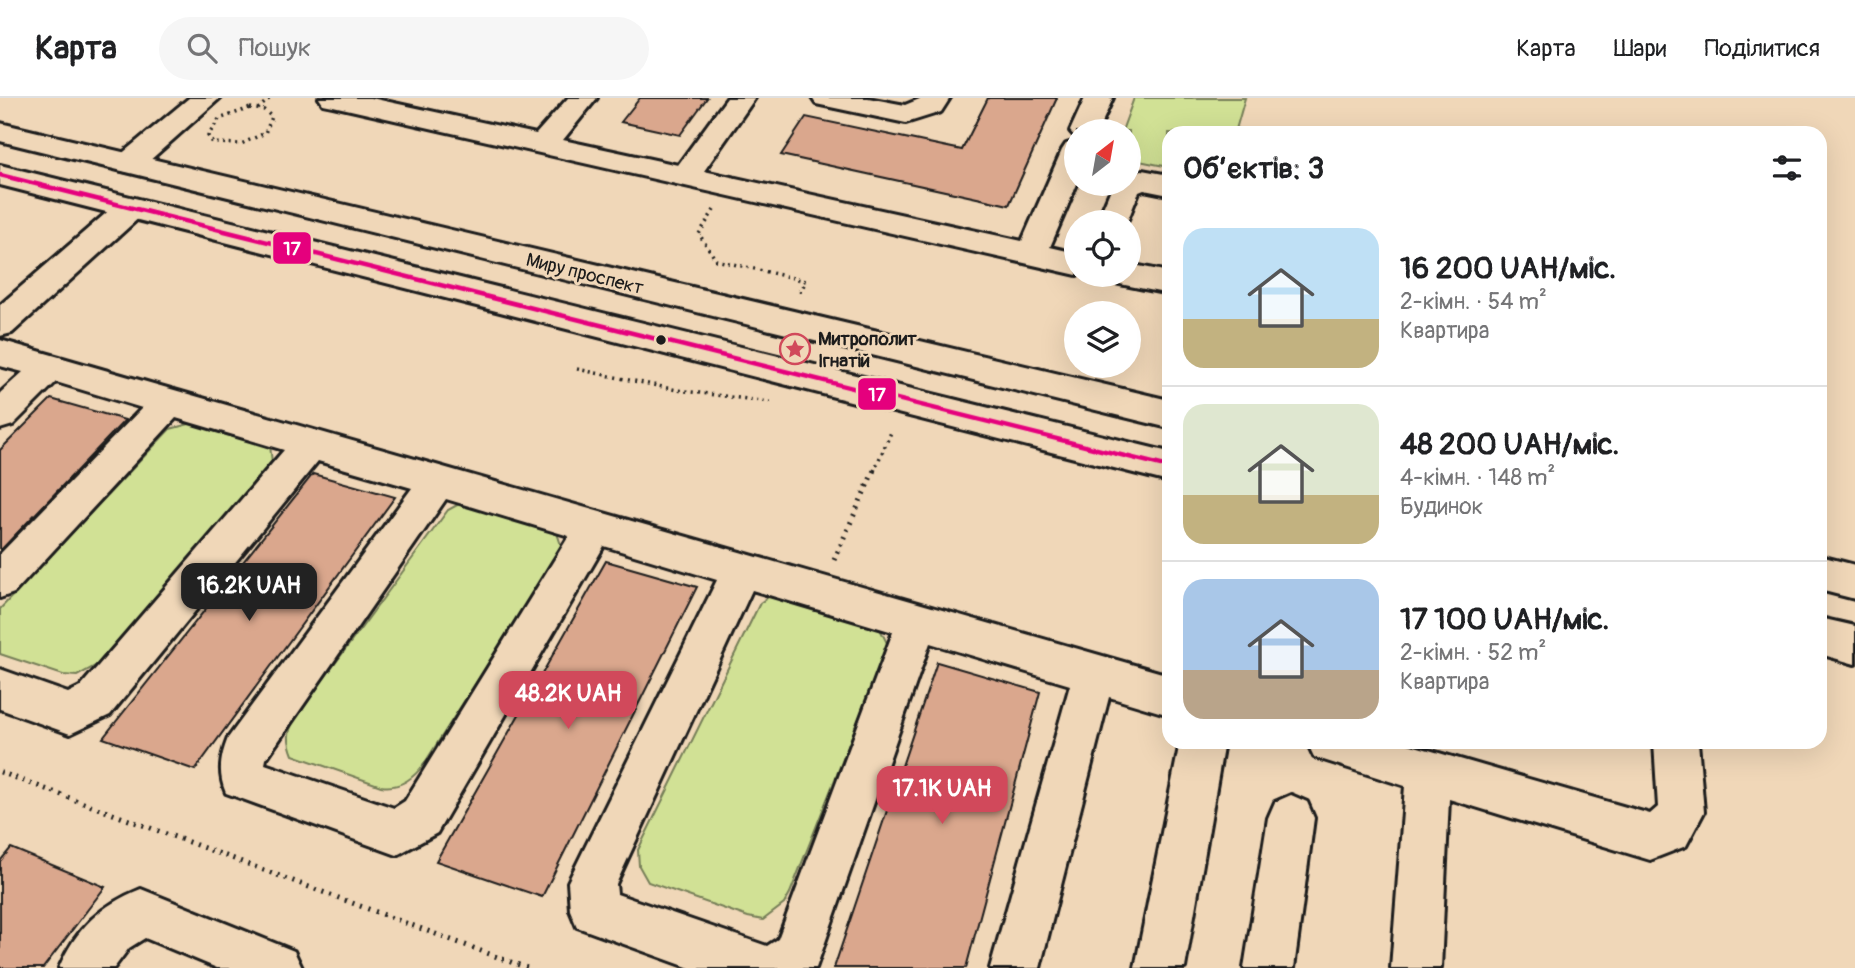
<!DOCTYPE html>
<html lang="uk">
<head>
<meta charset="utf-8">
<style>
	body { margin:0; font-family:Pangolin,sans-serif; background:#f6f6f6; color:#202124; height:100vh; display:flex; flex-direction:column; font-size:26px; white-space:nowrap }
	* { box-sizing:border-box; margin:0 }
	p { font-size:23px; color:#757577 }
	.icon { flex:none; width:38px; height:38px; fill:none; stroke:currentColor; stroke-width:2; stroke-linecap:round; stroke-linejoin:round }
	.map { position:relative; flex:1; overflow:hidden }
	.panel { position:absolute; left:1162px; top:28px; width:665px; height:623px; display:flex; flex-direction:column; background:#fff; border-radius:21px; box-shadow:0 7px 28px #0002 }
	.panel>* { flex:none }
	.needle { width:46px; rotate:31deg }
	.tools { position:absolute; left:1064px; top:21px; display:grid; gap:14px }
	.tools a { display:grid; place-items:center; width:77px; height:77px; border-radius:50%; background:#fff; box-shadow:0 7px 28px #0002; font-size:35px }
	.price { position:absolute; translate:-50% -60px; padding:0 16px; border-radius:14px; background:#d1495b; color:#fff; font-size:23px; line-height:46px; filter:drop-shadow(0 2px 4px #0008) }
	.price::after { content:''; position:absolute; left:50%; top:42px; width:21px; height:16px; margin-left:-10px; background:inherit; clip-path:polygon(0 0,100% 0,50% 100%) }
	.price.selected { background:#222; color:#fff }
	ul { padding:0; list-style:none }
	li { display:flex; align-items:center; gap:21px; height:175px; padding:0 21px }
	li+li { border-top:2px solid #e0e0e0 }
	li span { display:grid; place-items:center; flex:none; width:196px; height:140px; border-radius:21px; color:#555 }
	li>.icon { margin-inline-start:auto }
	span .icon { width:84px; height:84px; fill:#fffc; stroke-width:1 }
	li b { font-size:30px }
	h2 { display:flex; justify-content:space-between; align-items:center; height:84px; padding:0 21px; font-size:30px }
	header { display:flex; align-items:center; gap:42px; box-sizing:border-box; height:98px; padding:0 35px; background:#fff; border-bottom:2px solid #e0e0e0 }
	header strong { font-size:33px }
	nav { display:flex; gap:38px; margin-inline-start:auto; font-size:24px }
	.search { width:490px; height:63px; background:#f6f6f6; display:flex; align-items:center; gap:18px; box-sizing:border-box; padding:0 24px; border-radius:38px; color:#757577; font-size:26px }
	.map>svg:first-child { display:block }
	.green { fill:#d1e195; stroke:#767e58; stroke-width:2 }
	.building { fill:#daa78d; stroke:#1c1c1c; stroke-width:2 }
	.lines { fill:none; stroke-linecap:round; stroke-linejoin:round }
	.minor-casing { stroke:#1c1c1c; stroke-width:6 }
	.highway-casing { stroke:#1c1c1c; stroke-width:6 }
	.path-far1 { stroke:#1c1c1c; stroke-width:3.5; stroke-dasharray:2 4.5; stroke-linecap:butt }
	.path { stroke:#1c1c1c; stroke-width:5; stroke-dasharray:2 6; stroke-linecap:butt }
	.minor { fill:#f0d7b8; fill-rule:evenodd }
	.highway { fill:#f0d7b8; fill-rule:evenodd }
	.bus-1-casing { stroke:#f0d7b8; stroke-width:9 }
	.bus-1 { stroke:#e5007d; stroke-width:4.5 }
	.bus-dot { fill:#1c1c1c; stroke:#f0d7b8; stroke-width:2.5 }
	.labels { text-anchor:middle; stroke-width:6; stroke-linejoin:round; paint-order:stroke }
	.street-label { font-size:19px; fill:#1c1c1c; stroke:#f0d7b8 }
	.poi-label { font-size:19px; font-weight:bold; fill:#1c1c1c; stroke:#f0d7b8; text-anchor:start }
	.line-badge { stroke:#f0d7b8; stroke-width:2.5 }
	.badge-label { font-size:19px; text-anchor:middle; font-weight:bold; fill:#fff }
</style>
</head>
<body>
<header>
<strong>Карта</strong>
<div class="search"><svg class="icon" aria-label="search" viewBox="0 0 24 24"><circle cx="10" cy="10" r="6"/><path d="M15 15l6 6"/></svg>Пошук</div>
<nav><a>Карта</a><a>Шари</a><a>Поділитися</a></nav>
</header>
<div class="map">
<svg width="1855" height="870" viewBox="0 0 1855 870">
	<rect width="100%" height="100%" fill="#f0d7b8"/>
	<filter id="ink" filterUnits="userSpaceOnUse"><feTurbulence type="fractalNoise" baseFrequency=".0143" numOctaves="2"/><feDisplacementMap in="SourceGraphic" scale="14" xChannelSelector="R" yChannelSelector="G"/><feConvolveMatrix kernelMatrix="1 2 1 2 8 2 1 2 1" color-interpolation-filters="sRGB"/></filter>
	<g filter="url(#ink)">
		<g class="green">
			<polygon points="1134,0 1245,0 1235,35 1169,35 1169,69 1129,61 1129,33 1122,33"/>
			<polygon points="193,325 262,344 270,348 272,364 99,566 77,578 63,577 0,556 0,511 170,331"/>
			<path d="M471,404l85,28 6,18 -138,216c-11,15 -25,25 -43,22l-88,-31c-7,-17 -5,-26 5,-41l150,-204 11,-6z"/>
			<polygon points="783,497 878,527 888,547 790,795 784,806 763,822 748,819 648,784 639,768 638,752 760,505 770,498"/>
		</g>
		<g class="building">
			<polygon points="640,0 707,0 680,37 621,24"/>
			<polygon points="988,0 1057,0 1009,107 781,57 806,19 962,52"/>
			<polygon points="51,301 125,322 0,453 0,352"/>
			<polygon points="313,376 395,399 195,672 103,640"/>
			<polygon points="606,463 697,489 542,799 436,763"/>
			<polygon points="937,564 1040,594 966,870 834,870"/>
			<polygon points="11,750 105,789 43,870 0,870 0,763"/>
		</g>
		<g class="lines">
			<g class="minor-casing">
				<g id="minor">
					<polygon points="189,0 220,0 139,72 129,74 119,72 114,65 119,58"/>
					<polygon points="319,0 371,0 536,36 568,0 597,0 563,42 678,67 727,0 755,0 704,73 1022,143 1062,52 1066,46 1076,43 1077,86 1050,149 1076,155 1077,177 333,8 323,6"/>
					<polygon points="812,0 868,0 905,7 922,0 950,0 941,14 906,25 816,6"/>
					<polygon points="1085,0 1113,0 1098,33 1076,33 1076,40 1070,33"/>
					<polygon points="1142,72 1169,77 1169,97 1144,92 1139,94 1127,124 1097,124 1113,86 1129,86 1129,76"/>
					<polygon points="131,100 142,103 146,110 142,117 12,235 0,238 0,207 120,103"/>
					<polygon points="1129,166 1169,174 1169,196 1115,185 1110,177 1129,177"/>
					<path d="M0,242l1169,335v40l-60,-18 -69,271h-50l80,-283 -140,-42 -114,325h-126l-113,-41 -7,-17 -2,-28 149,-302 -113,-34 -167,287 -40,22 -171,-62c-8,-19 -6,-35 2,-55l184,-250 -94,-27 -208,254 -40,19 -70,-25v-40l68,24 12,-6 204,-237 -108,-32 -162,175 -14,5v-44l142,-146 -86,-26 -43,43 -13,4v-36l23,-21 -23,-6zM446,401l123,37 -164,265 -11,7 -129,-44 1,-5zM752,492l141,42 -115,307 -11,7 -150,-52 -1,-10z"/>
					<polygon points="1180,644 1224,644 1185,870 1135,870"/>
					<polygon points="1307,644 1401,644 1650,716 1658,709 1654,644 1698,644 1704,714 1686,748 1650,762 1449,701 1441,870 1391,870 1405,688 1314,659"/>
					<polygon points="1291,697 1307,704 1314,720 1294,870 1244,870 1268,720 1275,704"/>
					<path d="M141,791l153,62 8,17h-85l-72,-30 -16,10 -15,20h-55c17,-40 42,-63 82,-79z"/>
				</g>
			</g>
			<g class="highway-casing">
				<g id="highway">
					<polygon points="0,25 1169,302 1169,330 0,43"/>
					<polygon points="0,67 1169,354 1169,384 0,87"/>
					<polygon points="1820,458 1855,467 1855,501 1820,492"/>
					<polygon points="1820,520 1855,528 1855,566 1820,556"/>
				</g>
			</g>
			<g class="path-far1">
				<polygon points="250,10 264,12 272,19 265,35 241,46 213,45 208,38 219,21"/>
				<polyline points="258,11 270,0"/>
				<polyline points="714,112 699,136 716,162 806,183 799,196"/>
				<polyline points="577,271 677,292 770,304"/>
				<polyline points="874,373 892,332"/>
			</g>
			<g class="path">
				<polyline points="834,462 874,372"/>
				<polyline points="0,674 527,870"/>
			</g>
			<use href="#minor" class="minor"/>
			<use href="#highway" class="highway"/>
			<g class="bus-1-casing">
				<polyline id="bus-1" points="0,77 1169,369"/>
			</g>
			<use href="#bus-1" class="bus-1"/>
		</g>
	</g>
	<defs>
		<g id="sight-ring" transform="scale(1.575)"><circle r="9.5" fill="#f0d7b8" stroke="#d1495b" stroke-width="1.5"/><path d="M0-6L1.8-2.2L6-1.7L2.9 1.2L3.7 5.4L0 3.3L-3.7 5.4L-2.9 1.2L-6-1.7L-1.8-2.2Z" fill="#d1495b"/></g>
	</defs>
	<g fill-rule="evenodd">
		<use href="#sight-ring" x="795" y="251"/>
	</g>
	<circle class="bus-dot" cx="661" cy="242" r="6"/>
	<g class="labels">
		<g class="street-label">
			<text transform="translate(585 175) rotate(14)" y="7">Миру проспект</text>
		</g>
		<g class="poi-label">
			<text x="818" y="247">Митрополит<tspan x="818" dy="22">Ігнатій</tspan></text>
		</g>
	</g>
	<g class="line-badge">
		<rect x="272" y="133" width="40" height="34" rx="7" fill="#e5007d"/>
		<rect x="857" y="279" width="40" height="34" rx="7" fill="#e5007d"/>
	</g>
	<g class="badge-label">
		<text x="292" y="157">17</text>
		<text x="877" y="303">17</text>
	</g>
</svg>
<div class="tools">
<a><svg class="needle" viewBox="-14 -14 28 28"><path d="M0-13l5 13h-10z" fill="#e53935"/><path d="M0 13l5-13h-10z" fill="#757577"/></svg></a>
<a><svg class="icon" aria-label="locate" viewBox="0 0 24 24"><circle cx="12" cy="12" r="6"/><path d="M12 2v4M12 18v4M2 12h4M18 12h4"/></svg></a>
<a><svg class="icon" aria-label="layers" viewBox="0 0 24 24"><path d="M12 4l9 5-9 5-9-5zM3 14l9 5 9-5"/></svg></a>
</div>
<b class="price selected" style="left:249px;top:525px">16.2K UAH</b>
<b class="price" style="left:568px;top:633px">48.2K UAH</b>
<b class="price" style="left:942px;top:728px">17.1K UAH</b>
<section class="panel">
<h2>Об’єктів: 3<svg class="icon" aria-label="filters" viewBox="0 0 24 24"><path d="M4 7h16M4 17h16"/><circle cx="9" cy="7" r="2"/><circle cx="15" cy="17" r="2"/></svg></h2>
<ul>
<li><span style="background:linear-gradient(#bfe0f5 65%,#c2b280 0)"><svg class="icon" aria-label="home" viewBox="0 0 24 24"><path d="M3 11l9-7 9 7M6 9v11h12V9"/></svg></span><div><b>16 200 UAH/міс.</b><p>2-кімн. · 54 m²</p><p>Квартира</p></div></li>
<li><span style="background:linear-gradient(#dfe7d0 65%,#c2b280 0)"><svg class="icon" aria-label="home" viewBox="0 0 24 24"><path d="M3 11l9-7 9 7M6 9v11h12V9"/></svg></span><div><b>48 200 UAH/міс.</b><p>4-кімн. · 148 m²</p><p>Будинок</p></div></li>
<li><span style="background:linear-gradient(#a9c7e8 65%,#b9a48a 0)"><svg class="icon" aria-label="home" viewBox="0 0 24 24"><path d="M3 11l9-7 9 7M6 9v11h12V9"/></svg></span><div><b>17 100 UAH/міс.</b><p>2-кімн. · 52 m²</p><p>Квартира</p></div></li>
</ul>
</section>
</div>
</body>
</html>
